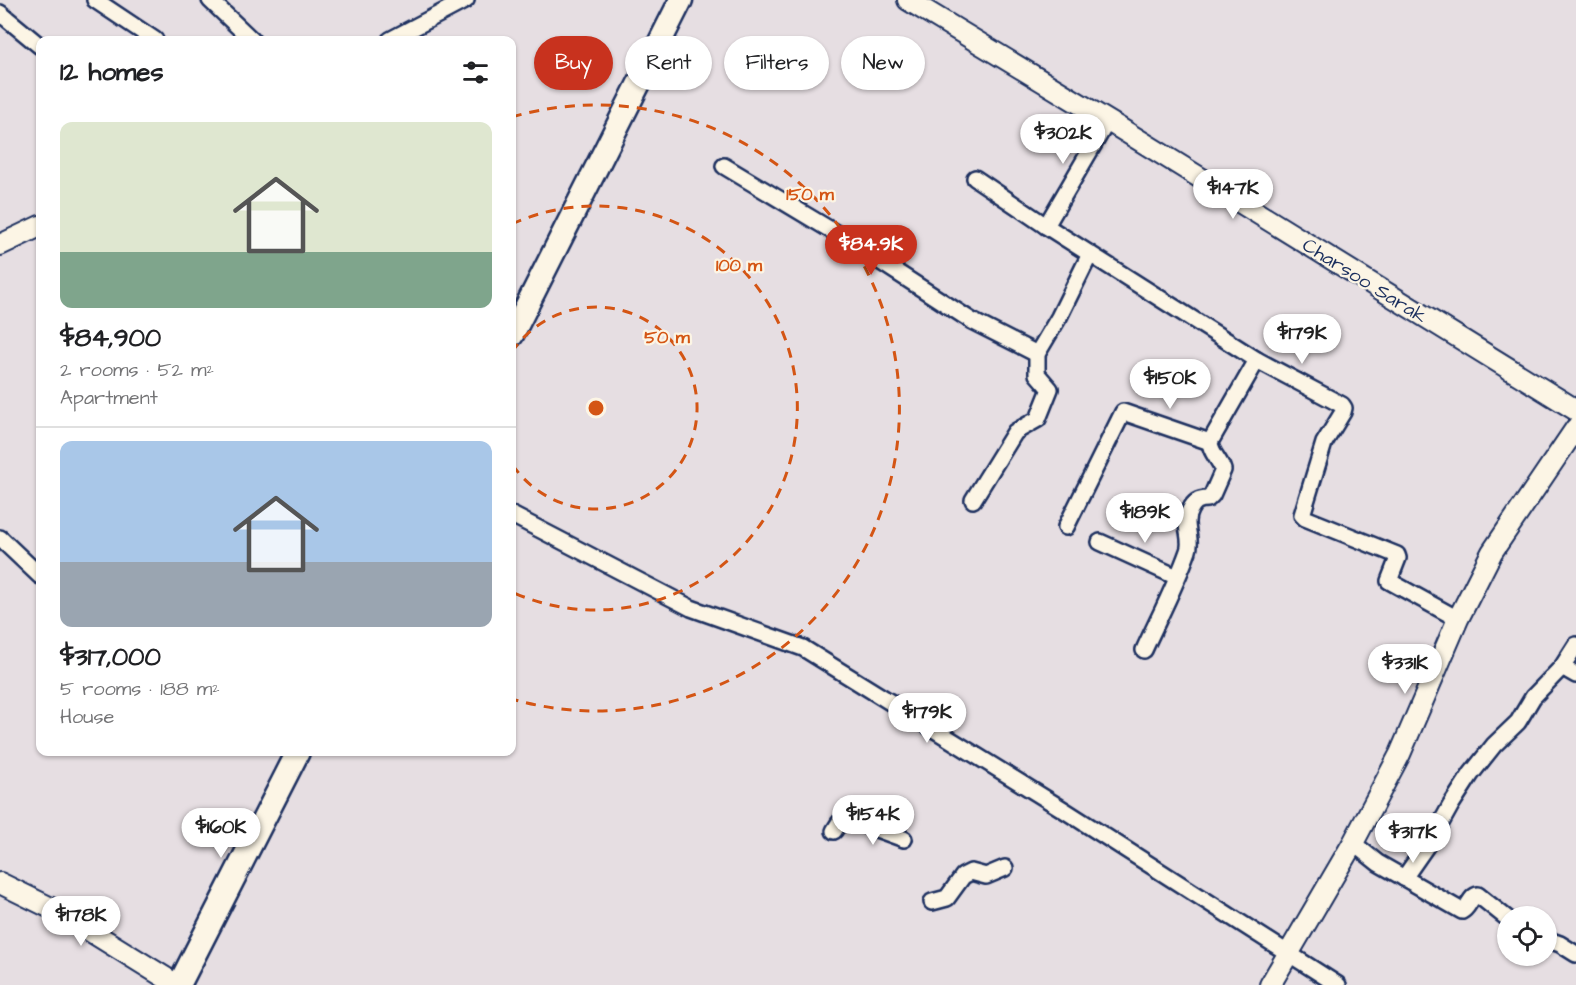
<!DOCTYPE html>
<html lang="en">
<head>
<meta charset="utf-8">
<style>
	body { margin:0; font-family:"Architects Daughter",sans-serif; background:#f6f6f6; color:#202124; height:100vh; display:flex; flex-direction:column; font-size:22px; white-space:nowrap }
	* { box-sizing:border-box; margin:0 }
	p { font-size:20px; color:#757577 }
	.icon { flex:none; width:33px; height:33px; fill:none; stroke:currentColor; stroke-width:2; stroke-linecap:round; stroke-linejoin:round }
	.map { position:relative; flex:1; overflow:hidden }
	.panel { position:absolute; left:36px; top:36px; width:480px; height:720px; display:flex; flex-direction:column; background:#fff; border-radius:12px; box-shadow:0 2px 4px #0004 }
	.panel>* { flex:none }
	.banner { position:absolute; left:534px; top:36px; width:570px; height:54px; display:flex; gap:12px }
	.buttons { position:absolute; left:1497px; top:906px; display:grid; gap:12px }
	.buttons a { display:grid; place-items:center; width:60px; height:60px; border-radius:50%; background:#fff; box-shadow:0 2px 4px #0004; font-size:30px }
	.price { position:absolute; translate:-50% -51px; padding:0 14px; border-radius:21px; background:#fff; color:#222; font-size:20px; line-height:39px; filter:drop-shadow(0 2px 3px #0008) }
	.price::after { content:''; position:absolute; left:50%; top:36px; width:18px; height:14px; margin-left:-9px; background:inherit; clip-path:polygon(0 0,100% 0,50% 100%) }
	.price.on { background:#c8321e; color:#fff }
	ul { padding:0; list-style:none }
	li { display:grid; align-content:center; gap:12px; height:318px; padding:0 24px }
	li+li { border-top:2px solid #e0e0e0 }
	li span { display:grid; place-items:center; height:186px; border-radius:12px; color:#555 }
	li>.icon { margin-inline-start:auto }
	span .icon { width:108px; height:108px; fill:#fffc; stroke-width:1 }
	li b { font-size:26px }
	h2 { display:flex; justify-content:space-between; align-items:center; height:72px; padding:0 24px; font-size:26px }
	.chip { padding:0 21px; border-radius:27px; background:#fff; box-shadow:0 2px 4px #0004; font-size:21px; line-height:54px }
	.chip.on { background:#c8321e; color:#fff }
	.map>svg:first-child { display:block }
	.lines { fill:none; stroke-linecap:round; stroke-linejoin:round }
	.minor-casing { stroke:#1b2f5e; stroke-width:20 }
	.tertiary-casing { stroke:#1b2f5e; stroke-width:24 }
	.secondary-casing { stroke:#1b2f5e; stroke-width:27 }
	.minor { stroke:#fcf5e5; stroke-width:15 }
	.tertiary { stroke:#fcf5e5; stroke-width:20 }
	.secondary { stroke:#fcf5e5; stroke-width:22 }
	.ring { fill:none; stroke:#d45514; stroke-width:3; stroke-dasharray:10 8 }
	.labels { text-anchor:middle; stroke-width:4.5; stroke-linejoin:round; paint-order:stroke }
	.street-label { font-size:20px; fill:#1b2f5e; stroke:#fcf5e5 }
	.centre { fill:#d45514; stroke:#fcf5e5; stroke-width:3 }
	.ring-label { font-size:18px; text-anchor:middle; font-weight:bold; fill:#d45514; stroke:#fcf5e5; stroke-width:4.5; stroke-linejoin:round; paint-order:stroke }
</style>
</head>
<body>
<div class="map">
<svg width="1576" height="985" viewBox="0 0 1576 985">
	<rect width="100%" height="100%" fill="#e6dee2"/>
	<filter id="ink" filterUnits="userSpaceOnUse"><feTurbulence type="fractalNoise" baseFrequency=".0167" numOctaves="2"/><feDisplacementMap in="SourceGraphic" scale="12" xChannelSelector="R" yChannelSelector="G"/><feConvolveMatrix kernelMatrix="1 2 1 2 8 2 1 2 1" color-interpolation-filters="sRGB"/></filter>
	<g filter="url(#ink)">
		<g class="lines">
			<g class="minor-casing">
				<g id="minor">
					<polyline points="95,0 155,40"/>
					<polyline points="210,0 252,40"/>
					<polyline points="0,13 40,46"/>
					<polyline points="390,40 466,0"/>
					<polyline points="724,166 844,238 972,321 1037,354"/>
					<polyline points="975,178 1046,226 1257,360 1342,405 1344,408 1343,412 1324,443 1302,515 1305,518 1397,555 1398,558 1389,581 1458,619"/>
					<polyline points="1046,226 1108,120"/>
					<polyline points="973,500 1015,432 1038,419 1050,389 1037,374 1037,354 1059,317 1090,254"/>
					<polyline points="512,515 691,608 803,648 1064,810 1338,985"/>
					<polyline points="1066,527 1123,412 1210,442"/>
					<polyline points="0,538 40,576"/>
					<polyline points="1100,542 1177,577"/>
					<path d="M1144,650c15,-33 32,-65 44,-99 5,-13 -6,-26 2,-41 4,-8 8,-11 18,-11l4,-4 11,-25c-3,-10 -13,-18 -13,-28l47,-82"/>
					<polyline points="1562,667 1576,675"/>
					<polyline points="834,831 839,823 849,819 904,839"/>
					<path d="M1353,843l25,20 84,48c7,-3 8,-15 16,-16l30,24"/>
					<polyline points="1404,878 1436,832 1451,805 1471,774 1494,745 1518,722 1533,697 1562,667 1576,645"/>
					<polyline points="932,902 947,898 963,876 971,872 986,876 1005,868"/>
					<polyline points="1546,939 1560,944 1576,954"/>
				</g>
			</g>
			<g class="tertiary-casing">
				<g id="tertiary">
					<polyline points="908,0 1118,127 1576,410"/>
					<polyline points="0,245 40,226"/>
					<polyline points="0,883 61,913 177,985"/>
					<polyline points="1270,985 1353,843 1400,754 1458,619 1492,552 1576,428"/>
				</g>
			</g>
			<g class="secondary-casing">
				<g id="secondary">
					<polyline points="512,335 681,0"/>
					<polyline points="179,985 298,752"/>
				</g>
			</g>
			<use href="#minor" class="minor"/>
			<use href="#tertiary" class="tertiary"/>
			<use href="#secondary" class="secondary"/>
		</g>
	</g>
	<g class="ring">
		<path d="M512 352A101 101 0 1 1 512 464"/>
		<path d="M512 224A202 202 0 1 1 512 592"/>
		<path d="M512 117A303 303 0 1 1 512 699"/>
	</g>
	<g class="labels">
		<g class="street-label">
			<text transform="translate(1365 280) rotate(32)" y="7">Charsoo Sarak</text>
		</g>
	</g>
	<circle cx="596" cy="408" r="9" class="centre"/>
	<g class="ring-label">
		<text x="810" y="200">150 m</text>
		<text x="739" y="271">100 m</text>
		<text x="667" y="343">50 m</text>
	</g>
</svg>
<div class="buttons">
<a><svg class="icon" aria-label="locate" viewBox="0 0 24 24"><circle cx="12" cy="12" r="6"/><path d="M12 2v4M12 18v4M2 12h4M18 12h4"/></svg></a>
</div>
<b class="price" style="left:1063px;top:165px">$302K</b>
<b class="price" style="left:1233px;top:220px">$147K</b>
<b class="price on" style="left:871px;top:276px">$84.9K</b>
<b class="price" style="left:1302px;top:365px">$179K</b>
<b class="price" style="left:1170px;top:410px">$150K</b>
<b class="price" style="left:1145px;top:544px">$189K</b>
<b class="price" style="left:1405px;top:695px">$331K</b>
<b class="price" style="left:927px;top:744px">$179K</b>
<b class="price" style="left:873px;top:846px">$154K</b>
<b class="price" style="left:221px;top:859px">$160K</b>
<b class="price" style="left:1413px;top:864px">$317K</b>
<b class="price" style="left:81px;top:947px">$178K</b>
<div class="banner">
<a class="chip on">Buy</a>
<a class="chip">Rent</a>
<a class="chip">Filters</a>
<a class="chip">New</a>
</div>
<section class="panel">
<h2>12 homes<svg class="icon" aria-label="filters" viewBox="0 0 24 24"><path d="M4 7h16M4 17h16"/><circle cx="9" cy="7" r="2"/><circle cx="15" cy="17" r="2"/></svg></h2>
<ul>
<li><span style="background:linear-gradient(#dfe7d0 70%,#7fa58c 0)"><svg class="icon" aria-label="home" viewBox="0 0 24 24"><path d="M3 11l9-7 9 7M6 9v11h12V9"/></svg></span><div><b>$84,900</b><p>2 rooms · 52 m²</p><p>Apartment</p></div></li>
<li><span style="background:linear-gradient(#a9c7e8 65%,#9aa5b1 0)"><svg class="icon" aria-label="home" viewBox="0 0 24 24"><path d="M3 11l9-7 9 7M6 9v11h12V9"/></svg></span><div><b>$317,000</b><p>5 rooms · 188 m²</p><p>House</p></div></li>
</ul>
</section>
</div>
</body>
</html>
